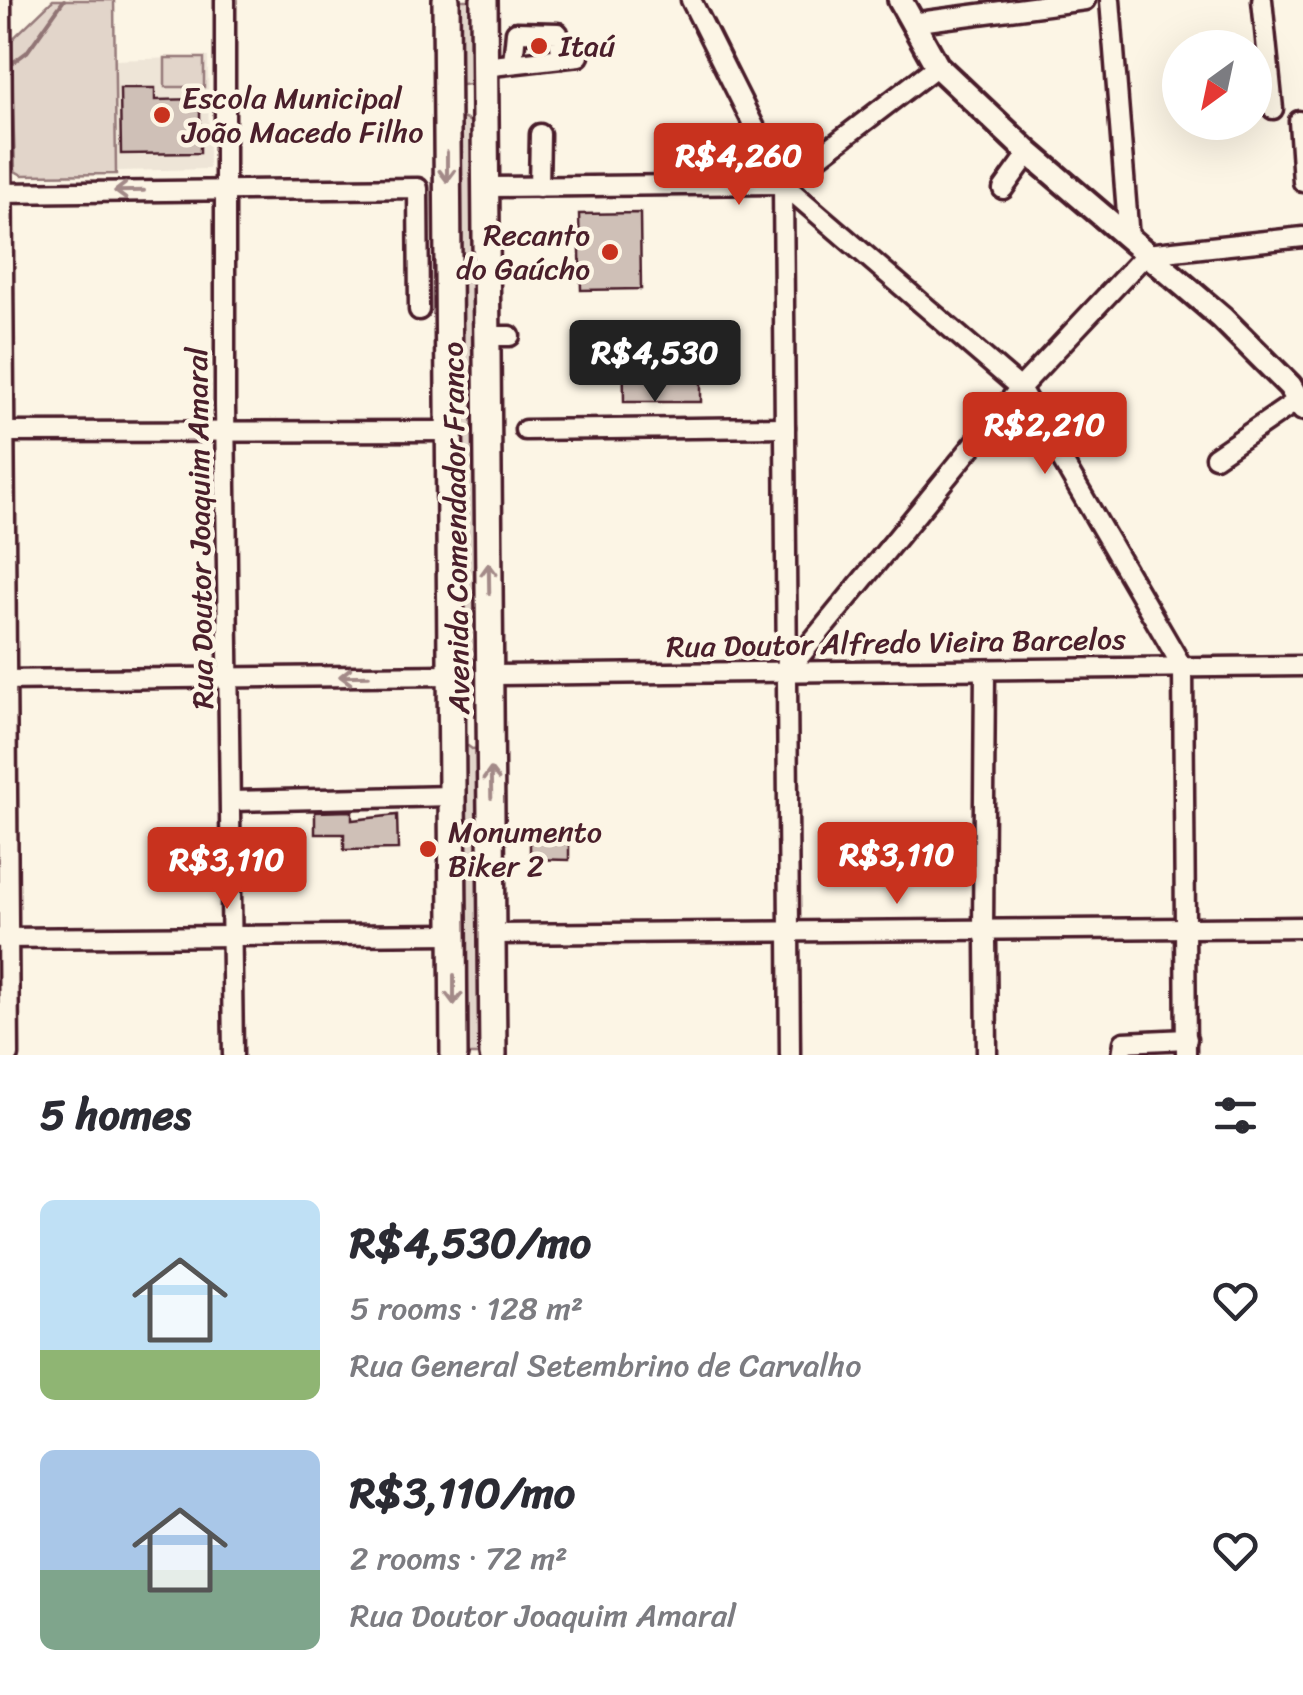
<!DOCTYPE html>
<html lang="en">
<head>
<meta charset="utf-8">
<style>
	body { margin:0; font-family:Sriracha,sans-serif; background:#f7f7f7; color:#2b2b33; height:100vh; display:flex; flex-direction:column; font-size:38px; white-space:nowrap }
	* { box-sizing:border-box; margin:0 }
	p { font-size:32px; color:#7c7c81 }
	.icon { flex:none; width:55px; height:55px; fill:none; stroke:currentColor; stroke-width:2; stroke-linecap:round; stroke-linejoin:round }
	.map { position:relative; height:1055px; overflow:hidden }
	.details { display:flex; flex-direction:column; background:#fff; flex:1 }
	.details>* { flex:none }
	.needle { width:65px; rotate:213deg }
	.tools { position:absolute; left:1162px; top:30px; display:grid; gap:20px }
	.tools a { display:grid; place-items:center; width:110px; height:110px; border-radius:50%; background:#fff; box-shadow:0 10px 40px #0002; font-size:50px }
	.price { position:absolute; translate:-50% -85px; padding:0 22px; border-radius:10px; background:#c8321e; color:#fff; font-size:32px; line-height:65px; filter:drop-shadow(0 2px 5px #0008) }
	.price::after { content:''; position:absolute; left:50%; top:60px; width:30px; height:22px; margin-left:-15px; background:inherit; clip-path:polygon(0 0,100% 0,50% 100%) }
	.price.on { background:#222; color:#fff }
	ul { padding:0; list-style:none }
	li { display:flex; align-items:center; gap:30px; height:250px; padding:0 40px }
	li span { display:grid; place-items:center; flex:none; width:280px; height:200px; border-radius:15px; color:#555 }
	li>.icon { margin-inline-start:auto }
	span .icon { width:120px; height:120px; fill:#fffc; stroke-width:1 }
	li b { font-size:42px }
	h2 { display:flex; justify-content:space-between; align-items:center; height:120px; padding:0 40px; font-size:42px }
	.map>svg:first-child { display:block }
	.built { fill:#eee5d7 }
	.green { fill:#e2d5ca; stroke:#967a7a; stroke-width:2.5 }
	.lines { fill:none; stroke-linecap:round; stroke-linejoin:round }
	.stream { stroke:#917474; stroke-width:4 }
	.building { fill:#cfc0b7; stroke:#4a1f2b; stroke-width:2.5 }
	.minor-casing { stroke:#4a1f2b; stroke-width:25 }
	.major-casing { stroke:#4a1f2b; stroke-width:30 }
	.highway-casing { stroke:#4a1f2b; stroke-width:32 }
	.minor { stroke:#fcf5e5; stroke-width:18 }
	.major { stroke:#fcf5e5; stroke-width:22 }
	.highway { stroke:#fcf5e5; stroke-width:25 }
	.oneway { stroke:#a38a88 }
	.poi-dot { fill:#c8321e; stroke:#fcf5e5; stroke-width:4 }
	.labels { text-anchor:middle; stroke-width:9; stroke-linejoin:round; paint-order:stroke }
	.poi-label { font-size:30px; fill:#4a1f2b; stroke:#fcf5e5; text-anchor:start }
	.street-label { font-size:30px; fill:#4a1f2b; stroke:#fcf5e5 }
</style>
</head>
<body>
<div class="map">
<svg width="1303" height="1055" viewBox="0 0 1303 1055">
	<rect width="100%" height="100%" fill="#fcf5e5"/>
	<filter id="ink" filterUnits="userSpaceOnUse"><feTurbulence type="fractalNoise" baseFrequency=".01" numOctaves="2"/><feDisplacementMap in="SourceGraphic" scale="20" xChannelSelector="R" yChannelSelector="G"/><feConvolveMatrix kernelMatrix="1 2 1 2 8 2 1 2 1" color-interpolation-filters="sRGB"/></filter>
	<g filter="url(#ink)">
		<polygon class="built" points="208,57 209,169 116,171 114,60"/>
		<g class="green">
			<polygon points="53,0 114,0 116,174 22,175 15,171 12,75 0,88 0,51"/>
			<polygon points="454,0 476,0 474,88 469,84 455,86"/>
			<rect x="165" y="58" width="39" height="29"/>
			<polygon points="462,118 474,123 478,697 465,691 465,561 459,488 456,120"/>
			<polygon points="461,741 472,749 481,748 484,1055 463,1055"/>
		</g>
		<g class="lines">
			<polyline class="stream" points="7,67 27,52 64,0"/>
		</g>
		<g class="building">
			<polygon points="120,88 155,88 155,100 200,99 200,153 121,154"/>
			<polygon points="640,213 641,289 581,290 579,214"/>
			<polygon points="623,328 701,328 701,402 624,402"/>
			<polygon points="352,811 352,820 397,815 398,849 344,850 344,834 315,834 315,812"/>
			<polygon points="530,827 569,828 569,860 530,859"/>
		</g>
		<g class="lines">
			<g class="minor-casing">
				<g id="minor">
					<polyline points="1,0 9,1055"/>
					<polyline points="225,0 225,406 233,1055"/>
					<polyline points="691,0 783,184 1020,388 1183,668 1186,1055"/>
					<polyline points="1110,0 1129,239"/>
					<polyline points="1262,0 1273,109"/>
					<polyline points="911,23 1085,0"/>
					<polyline points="513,63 516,32 558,33 562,58"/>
					<polyline points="484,67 579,56"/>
					<polyline points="1299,121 1303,182"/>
					<polyline points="783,184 790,1055"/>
					<polyline points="485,187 783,184 937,66"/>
					<polyline points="539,187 540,134"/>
					<polyline points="1003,189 1029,153"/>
					<polyline points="0,193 418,188 419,310"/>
					<polyline points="487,336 510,336"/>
					<polyline points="525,430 785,427"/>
					<polyline points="0,432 449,431"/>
					<polyline points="1215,457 1298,400"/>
					<polyline points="985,670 983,930 986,941 987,1055"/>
					<polyline points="787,672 1020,388 1146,254 1303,237"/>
					<polyline points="490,675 1303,666"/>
					<polyline points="0,680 451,675"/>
					<polyline points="231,801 452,796"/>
					<polyline points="492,934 1303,927"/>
					<polyline points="0,938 453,934"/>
					<polyline points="1122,1055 1124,1042 1187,1039"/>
				</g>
			</g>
			<g class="major-casing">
				<polyline id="major" points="900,0 937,66 1029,153 1222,318 1290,386 1303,408"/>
			</g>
			<g class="highway-casing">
				<g id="highway">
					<polyline points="446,0 454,1055"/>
					<polyline points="484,0 493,1055"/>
				</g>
			</g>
			<use href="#minor" class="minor"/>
			<use href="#major" class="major"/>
			<use href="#highway" class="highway"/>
		</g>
		<defs><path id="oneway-shaft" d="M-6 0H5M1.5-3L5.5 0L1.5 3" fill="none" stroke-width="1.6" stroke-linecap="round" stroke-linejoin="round" transform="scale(2.5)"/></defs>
		<g class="oneway">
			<use href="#oneway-shaft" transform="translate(447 167) rotate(90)"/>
			<use href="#oneway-shaft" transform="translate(129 191) rotate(179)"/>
			<use href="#oneway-shaft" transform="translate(489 578) rotate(-91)"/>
			<use href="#oneway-shaft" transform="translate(354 676) rotate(179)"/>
			<use href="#oneway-shaft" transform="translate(491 783) rotate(-91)"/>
			<use href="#oneway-shaft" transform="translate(454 990) rotate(90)"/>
		</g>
	</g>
	<g class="poi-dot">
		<circle cx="539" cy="46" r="10"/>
		<circle cx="162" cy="115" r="10"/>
		<circle cx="610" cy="252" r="10"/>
		<circle cx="428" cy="849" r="10"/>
	</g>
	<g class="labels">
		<g class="poi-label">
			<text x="559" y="56">Itaú</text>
			<text x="182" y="108">Escola Municipal<tspan x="182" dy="34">João Macedo Filho</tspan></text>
			<text x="590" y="245" text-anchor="end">Recanto<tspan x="590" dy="34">do Gaúcho</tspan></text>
			<text x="448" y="842">Monumento<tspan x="448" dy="34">Biker 2</tspan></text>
		</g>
		<g class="street-label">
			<text transform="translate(200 528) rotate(-91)" y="10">Rua Doutor Joaquim Amaral</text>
			<text transform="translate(456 528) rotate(-91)" y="10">Avenida Comendador Franco</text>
			<text transform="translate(896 643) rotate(-1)" y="10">Rua Doutor Alfredo Vieira Barcelos</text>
		</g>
	</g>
</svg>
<div class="tools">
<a><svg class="needle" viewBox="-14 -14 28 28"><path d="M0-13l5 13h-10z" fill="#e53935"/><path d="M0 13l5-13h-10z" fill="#7c7c81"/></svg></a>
</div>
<b class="price" style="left:739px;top:208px">R$4,260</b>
<b class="price on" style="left:655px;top:405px">R$4,530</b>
<b class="price" style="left:1045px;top:477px">R$2,210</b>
<b class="price" style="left:897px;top:907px">R$3,110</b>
<b class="price" style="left:227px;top:912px">R$3,110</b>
</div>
<section class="details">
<h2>5 homes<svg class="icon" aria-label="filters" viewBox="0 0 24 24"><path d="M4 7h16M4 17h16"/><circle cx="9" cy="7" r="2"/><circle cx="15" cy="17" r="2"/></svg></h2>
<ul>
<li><span style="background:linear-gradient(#bfe0f5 75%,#8fb573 0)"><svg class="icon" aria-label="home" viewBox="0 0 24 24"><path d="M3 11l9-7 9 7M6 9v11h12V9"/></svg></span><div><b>R$4,530/mo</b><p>5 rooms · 128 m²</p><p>Rua General Setembrino de Carvalho</p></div><svg class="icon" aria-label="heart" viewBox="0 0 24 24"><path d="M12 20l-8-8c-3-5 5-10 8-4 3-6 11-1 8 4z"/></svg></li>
<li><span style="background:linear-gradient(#a9c7e8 60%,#7fa58c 0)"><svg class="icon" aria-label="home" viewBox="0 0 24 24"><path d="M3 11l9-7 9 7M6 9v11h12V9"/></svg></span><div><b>R$3,110/mo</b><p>2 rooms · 72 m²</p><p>Rua Doutor Joaquim Amaral</p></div><svg class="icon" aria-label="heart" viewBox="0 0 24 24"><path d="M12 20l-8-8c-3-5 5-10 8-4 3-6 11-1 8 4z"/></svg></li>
</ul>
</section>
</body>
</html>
